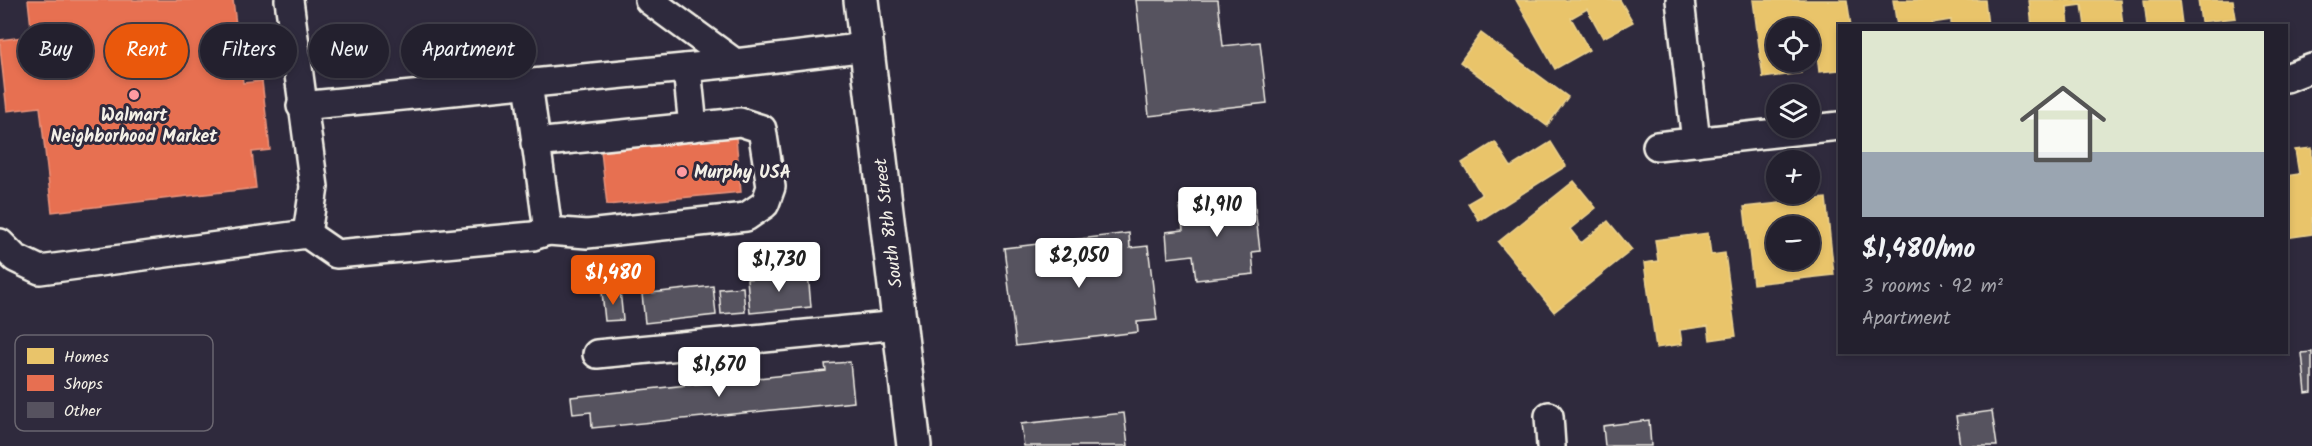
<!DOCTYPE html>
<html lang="en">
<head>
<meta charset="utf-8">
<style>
	body { margin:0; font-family:Kalam,sans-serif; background:#2b2836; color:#f1f3f6; height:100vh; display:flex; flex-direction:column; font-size:22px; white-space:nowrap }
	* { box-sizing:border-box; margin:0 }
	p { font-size:20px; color:#a3a3aa }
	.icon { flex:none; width:33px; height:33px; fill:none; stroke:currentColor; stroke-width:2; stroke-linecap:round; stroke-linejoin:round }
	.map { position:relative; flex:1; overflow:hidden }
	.sheet { position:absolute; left:1838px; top:24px; width:450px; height:330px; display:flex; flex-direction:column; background:#23202e; border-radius:0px; box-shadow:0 3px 9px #0003,0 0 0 2px #403e4a }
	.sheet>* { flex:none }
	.hud { position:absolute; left:18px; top:24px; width:570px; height:54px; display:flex; gap:12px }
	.buttons { position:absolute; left:1766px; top:18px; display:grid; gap:12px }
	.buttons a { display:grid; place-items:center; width:54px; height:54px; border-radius:50%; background:#23202e; box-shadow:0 3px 9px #0003,0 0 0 2px #403e4a; font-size:30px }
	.price { position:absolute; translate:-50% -51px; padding:0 14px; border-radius:6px; background:#fff; color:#222; font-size:20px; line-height:39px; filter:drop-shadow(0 2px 3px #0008) }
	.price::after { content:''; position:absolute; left:50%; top:36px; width:18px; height:14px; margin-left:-9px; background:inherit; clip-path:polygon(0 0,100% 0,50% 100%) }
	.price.on { background:#ea580c; color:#fff }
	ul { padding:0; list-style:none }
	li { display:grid; align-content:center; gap:12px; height:318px; padding:0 24px }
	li+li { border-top:2px solid #403e4a }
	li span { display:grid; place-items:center; height:186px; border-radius:0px; color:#555 }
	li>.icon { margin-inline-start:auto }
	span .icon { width:108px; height:108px; fill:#fffc; stroke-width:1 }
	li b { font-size:26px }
	.pill { padding:0 21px; border-radius:27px; background:#23202e; box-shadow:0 3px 9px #0003,0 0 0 2px #403e4a; font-size:21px; line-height:54px }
	.pill.on { background:#ea580c; color:#fff }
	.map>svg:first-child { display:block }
	.homes { fill:#e9c46a; stroke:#ecd290; stroke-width:1.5; fill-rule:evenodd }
	.shops { fill:#e76f51; stroke:#eb967e; stroke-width:1.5 }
	.building { fill:#56525f; stroke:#f4f1e8; stroke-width:1.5 }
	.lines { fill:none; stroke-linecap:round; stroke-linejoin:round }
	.minor-casing { stroke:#f4f1e8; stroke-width:32 }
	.major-casing { stroke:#f4f1e8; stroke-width:38 }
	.minor { stroke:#2f2a3d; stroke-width:27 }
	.major { stroke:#2f2a3d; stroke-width:33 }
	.poi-dot { fill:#ff9aa2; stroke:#2f2a3d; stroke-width:2 }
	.labels { text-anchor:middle; stroke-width:6; stroke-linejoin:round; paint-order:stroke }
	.poi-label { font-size:18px; font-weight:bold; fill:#f4f1e8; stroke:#2f2a3d }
	.street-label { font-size:18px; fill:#f4f1e8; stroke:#2f2a3d }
	.key { fill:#2f2a3d; stroke:#6a6670; stroke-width:1.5 }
	.key-label { font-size:16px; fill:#f4f1e8 }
</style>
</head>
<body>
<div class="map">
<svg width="2312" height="446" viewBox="0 0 2312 446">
	<rect width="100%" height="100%" fill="#2f2a3d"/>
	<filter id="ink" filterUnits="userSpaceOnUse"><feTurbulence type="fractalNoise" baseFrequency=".0167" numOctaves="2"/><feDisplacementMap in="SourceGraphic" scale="12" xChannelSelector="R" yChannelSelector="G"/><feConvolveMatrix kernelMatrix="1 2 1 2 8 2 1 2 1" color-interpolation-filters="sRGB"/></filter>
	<g filter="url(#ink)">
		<g class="homes">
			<polygon points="1516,0 1620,0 1633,22 1603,38 1587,9 1571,18 1589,50 1555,69"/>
			<polygon points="1753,0 1847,0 1851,26 1839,26 1839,70 1819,72 1815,36 1809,37 1809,28 1776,28 1776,62 1800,62 1801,73 1763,78"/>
			<polygon points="1893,0 1985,0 1988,26 1951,26 1951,20 1932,23 1933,26 1897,26"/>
			<polygon points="2029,0 2120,0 2123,26 2085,26 2082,5 2067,7 2069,26 2032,26"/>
			<polygon points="2144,0 2179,0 2182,24 2147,26"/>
			<polygon points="2198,0 2233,0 2236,18 2201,22"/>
			<polygon points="1481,33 1568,97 1547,126 1460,62"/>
			<polygon points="1495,142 1511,167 1551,142 1566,166 1479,221 1468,203 1482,195 1462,163"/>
			<polygon points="2312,148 2312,234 2286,238 2286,176 2299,174 2295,150"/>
			<polygon points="1574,181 1596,208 1570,229 1581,243 1608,221 1632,250 1554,312 1498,242"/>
			<path d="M1826,198l8,77 -81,9 -9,-77zM1776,226h33v34h-33z"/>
			<polygon points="1708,233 1711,255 1725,253 1736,336 1710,340 1708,326 1680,330 1682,344 1656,348 1644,263 1658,261 1655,240"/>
		</g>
		<g class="shops">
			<polygon points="28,0 233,0 243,83 262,81 270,150 252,152 256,188 52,212 40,107 7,111 0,47 0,40 32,36"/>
			<polygon points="736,138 741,192 607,205 601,151"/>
		</g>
		<g class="building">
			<polygon points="1136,0 1218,0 1223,46 1260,42 1267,103 1149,116"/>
			<polygon points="1254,199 1260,251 1252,252 1254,274 1196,280 1193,255 1168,258 1166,232 1183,230 1180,206"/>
			<polygon points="1129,233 1130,248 1148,246 1157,320 1137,322 1138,332 1016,346 1004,248"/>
			<polygon points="808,273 811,307 750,313 747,279"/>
			<polygon points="713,286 716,315 645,323 642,294"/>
			<polygon points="743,287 745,312 721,314 719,289"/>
			<polygon points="620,290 623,320 605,321 602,292"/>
			<polygon points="2312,352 2312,392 2306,393 2302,353"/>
			<polygon points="850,362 854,402 592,428 591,412 573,414 571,397 826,371 825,364"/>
			<polygon points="1992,411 1997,446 1960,446 1956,416"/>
			<polygon points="1124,413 1128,446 1024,446 1021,424"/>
			<polygon points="1649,420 1651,446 1605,446 1603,426"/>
		</g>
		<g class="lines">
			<g class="minor-casing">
				<g id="minor">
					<polyline points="289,0 314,187 307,234"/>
					<polyline points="649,0 735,63"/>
					<polyline points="1680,0 1696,142"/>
					<polyline points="687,68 693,127"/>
					<polyline points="2286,78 2312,68"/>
					<polyline points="301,106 735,63 867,47"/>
					<polyline points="535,143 740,122 762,129 771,187 765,204 746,217 587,234 548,231"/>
					<polyline points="1657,146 1839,126"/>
					<polyline points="0,243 15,258 40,270 307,234 336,254 533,236 548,231 528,83"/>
					<polyline points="597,354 899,325"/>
					<polyline points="1549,416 1551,446"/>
				</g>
			</g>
			<g class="major-casing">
				<polyline id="major" points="861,0 914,446"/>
			</g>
			<use href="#minor" class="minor"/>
			<use href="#major" class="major"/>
		</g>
	</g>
	<g class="poi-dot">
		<circle cx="134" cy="95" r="6"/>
		<circle cx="682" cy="172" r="6"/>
	</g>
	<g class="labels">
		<g class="poi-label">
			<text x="134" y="121">Walmart<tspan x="134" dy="21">Neighborhood Market</tspan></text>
			<text x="694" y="178" text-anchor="start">Murphy USA</text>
		</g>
		<g class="street-label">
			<text transform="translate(888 223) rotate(-97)" y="6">South 8th Street</text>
		</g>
	</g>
	<rect x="15" y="335" width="198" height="96" rx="9" class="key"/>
	<rect x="27" y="348" width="27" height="16" fill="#e9c46a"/>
	<rect x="27" y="375" width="27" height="16" fill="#e76f51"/>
	<rect x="27" y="402" width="27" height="16" fill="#56525f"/>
	<g class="key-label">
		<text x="64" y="362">Homes</text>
		<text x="64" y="389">Shops</text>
		<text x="64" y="416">Other</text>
	</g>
</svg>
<div class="buttons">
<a><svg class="icon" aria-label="locate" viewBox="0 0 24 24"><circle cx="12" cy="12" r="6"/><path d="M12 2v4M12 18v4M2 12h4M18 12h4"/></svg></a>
<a><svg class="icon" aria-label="layers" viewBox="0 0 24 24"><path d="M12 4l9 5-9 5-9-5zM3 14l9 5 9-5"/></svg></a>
<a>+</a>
<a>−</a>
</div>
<b class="price" style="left:1217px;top:238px">$1,910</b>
<b class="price" style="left:1079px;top:289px">$2,050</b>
<b class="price" style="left:779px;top:293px">$1,730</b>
<b class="price on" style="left:613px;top:306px">$1,480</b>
<b class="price" style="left:719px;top:398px">$1,670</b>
<div class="hud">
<a class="pill">Buy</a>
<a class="pill on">Rent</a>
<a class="pill">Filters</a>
<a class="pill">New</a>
<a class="pill">Apartment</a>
</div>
<section class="sheet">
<ul>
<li><span style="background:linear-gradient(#dfe7d0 65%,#9aa5b1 0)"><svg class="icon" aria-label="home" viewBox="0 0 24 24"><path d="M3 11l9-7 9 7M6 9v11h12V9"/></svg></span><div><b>$1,480/mo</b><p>3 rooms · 92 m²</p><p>Apartment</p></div></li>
</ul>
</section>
</div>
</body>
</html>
